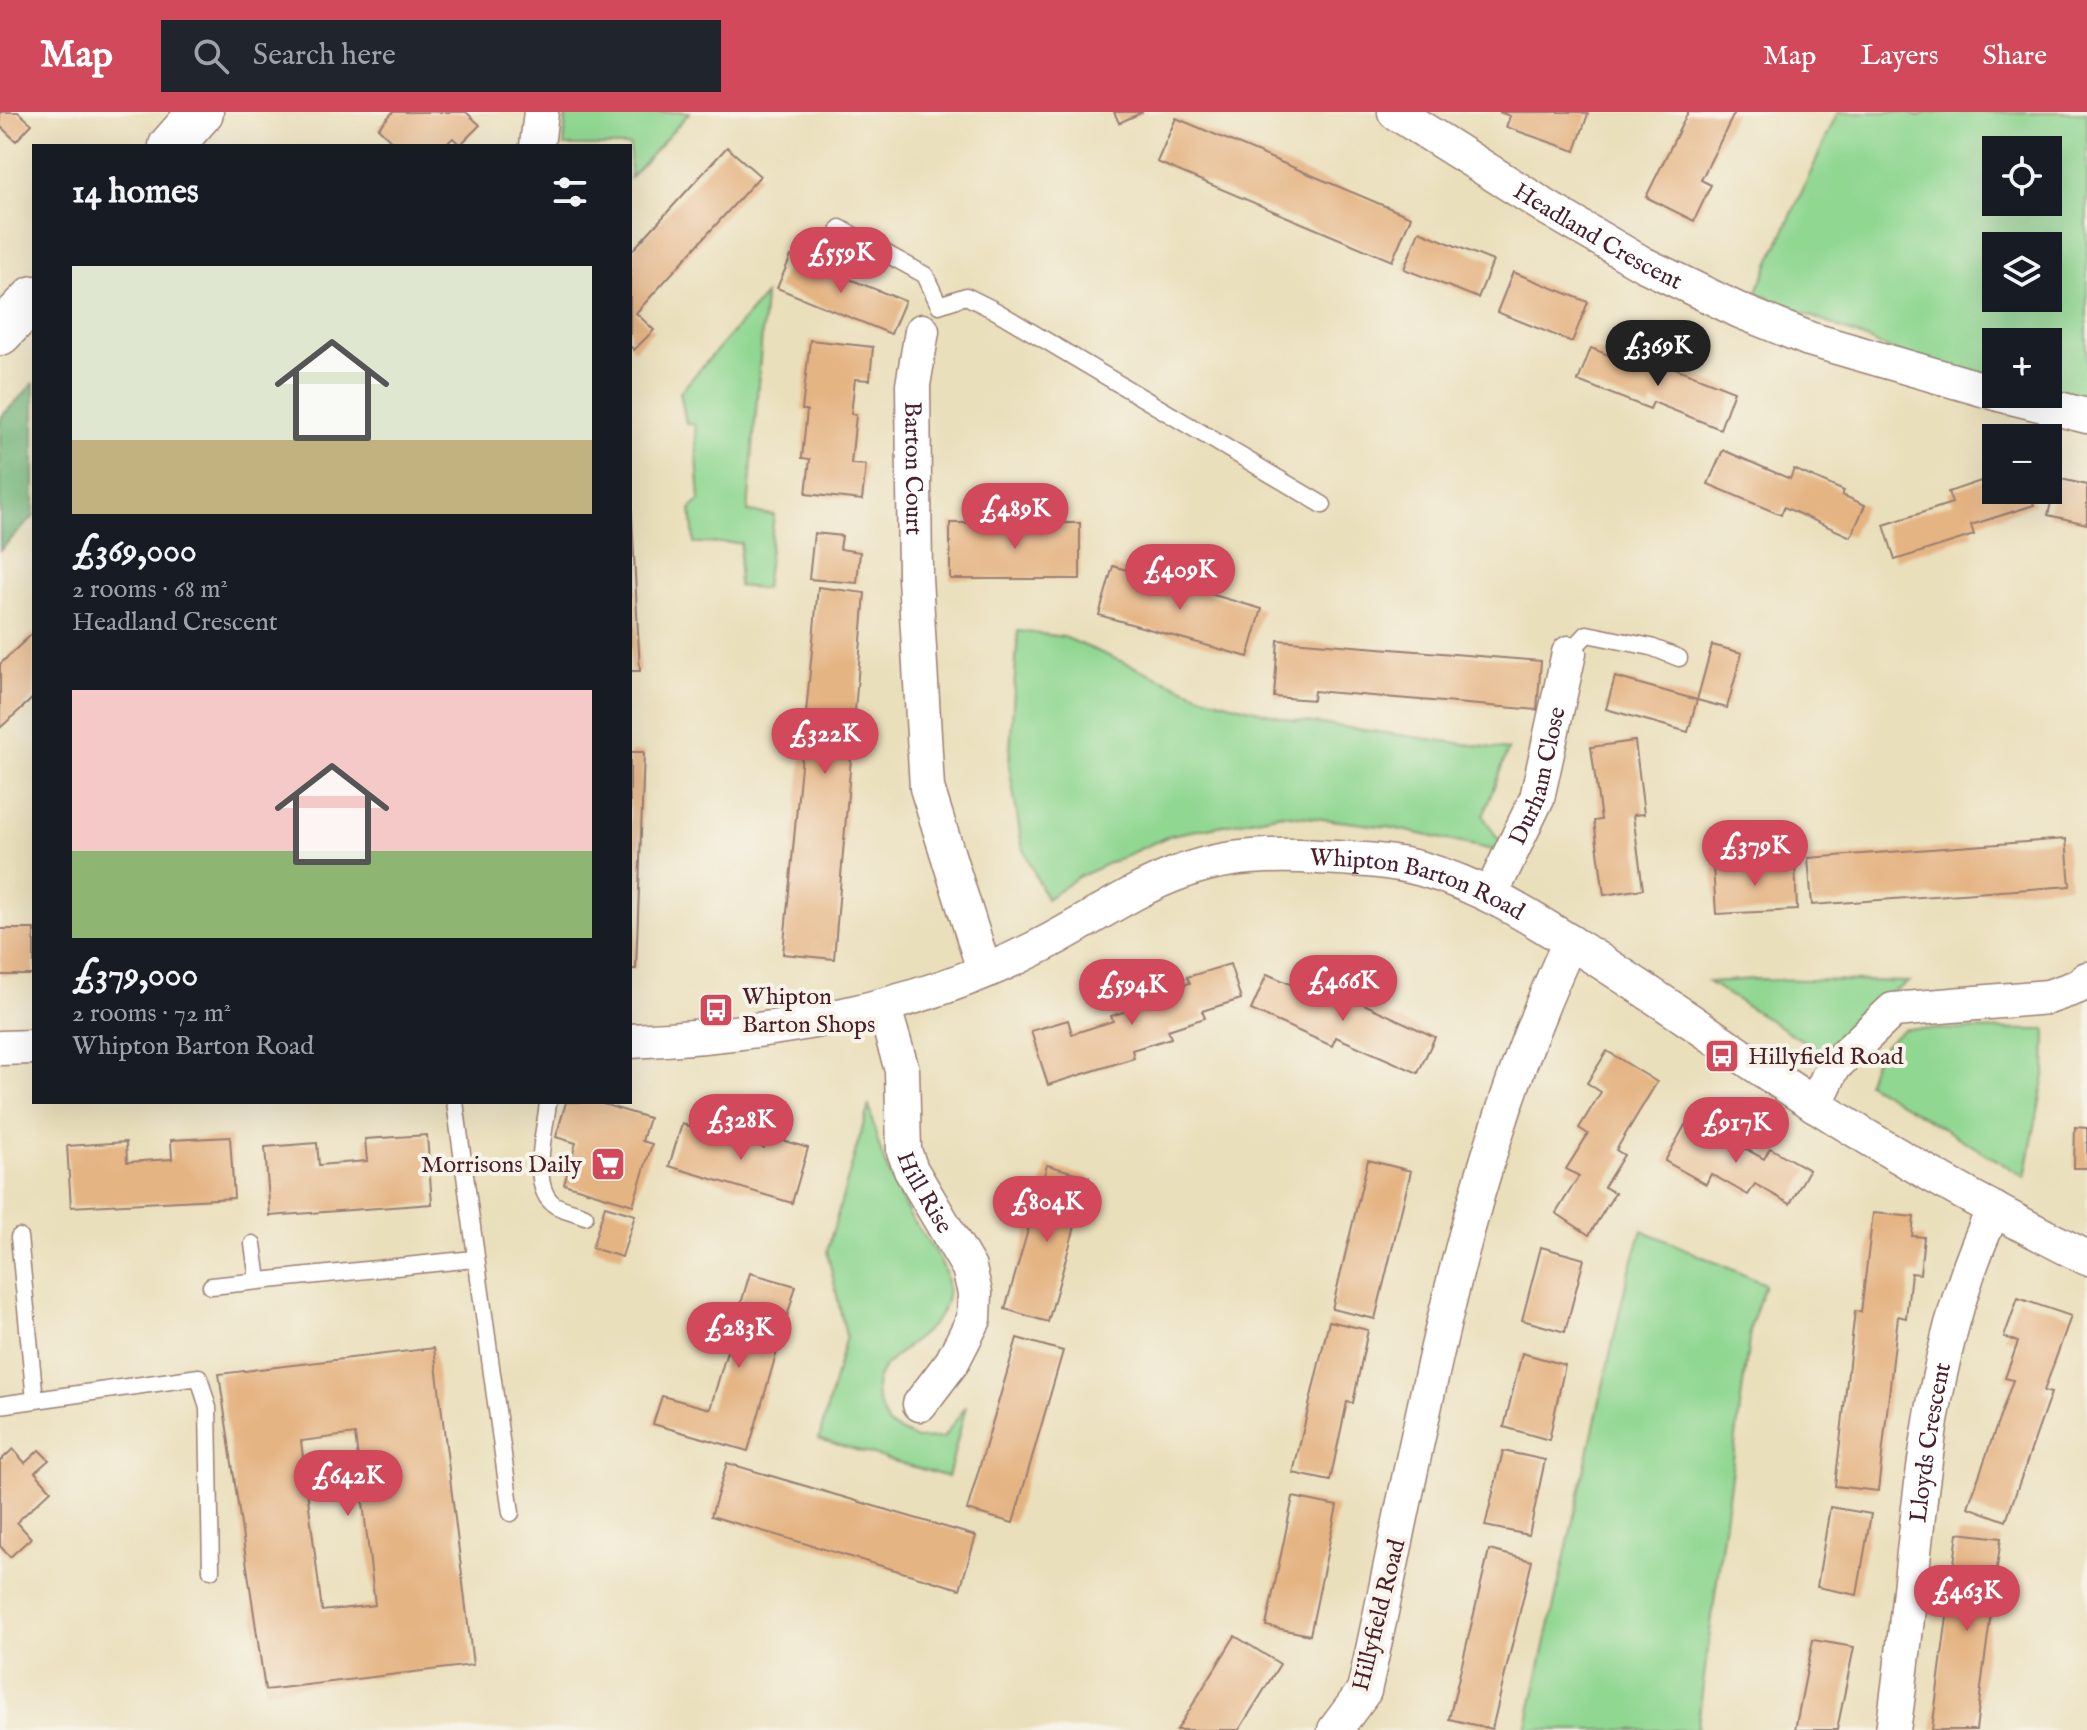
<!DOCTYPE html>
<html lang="en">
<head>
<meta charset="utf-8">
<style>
	body { margin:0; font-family:"IM FELL English",serif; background:#20242c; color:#f1f3f6; height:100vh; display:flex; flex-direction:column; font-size:30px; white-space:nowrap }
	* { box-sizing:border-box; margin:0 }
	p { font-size:26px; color:#9ea1a6 }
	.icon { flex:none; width:44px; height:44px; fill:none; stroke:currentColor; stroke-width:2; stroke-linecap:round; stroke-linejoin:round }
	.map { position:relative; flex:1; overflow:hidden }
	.drawer { position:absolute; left:32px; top:32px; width:600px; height:960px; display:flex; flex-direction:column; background:#171b24; border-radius:0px; box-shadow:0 8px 32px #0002 }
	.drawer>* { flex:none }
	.buttons { position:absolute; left:1982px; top:24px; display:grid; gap:16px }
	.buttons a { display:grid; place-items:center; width:80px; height:80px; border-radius:0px; background:#171b24; box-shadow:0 8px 32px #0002; font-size:40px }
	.price { position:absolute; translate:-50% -68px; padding:0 18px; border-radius:28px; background:#d1495b; color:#fff; font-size:26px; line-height:52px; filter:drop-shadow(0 2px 4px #0008) }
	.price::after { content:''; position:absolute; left:50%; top:48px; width:24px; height:18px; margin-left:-12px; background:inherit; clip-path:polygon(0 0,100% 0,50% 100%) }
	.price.active { background:#222; color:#fff }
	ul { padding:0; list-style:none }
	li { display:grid; align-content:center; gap:16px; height:424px; padding:0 40px }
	li span { display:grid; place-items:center; height:248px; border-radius:0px; color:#555 }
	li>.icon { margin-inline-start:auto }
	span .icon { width:144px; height:144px; fill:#fffc; stroke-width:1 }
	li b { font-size:34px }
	h2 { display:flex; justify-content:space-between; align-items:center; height:96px; padding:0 40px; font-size:34px }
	header { display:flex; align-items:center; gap:48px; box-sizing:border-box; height:112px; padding:0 40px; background:#d1495b; color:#fff }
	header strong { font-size:38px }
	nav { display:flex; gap:44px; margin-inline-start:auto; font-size:28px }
	.search { width:560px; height:72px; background:#20242c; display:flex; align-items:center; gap:20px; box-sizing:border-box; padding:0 28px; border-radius:0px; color:#9ea1a6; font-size:30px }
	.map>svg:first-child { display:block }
	.green { fill:#90d792; stroke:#6d7b5e; stroke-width:2; fill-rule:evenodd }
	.forest { fill:#74b87c; stroke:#5f6c54; stroke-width:2 }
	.building { fill:#e5b483; fill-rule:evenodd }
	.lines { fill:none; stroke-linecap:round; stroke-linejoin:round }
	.lane-casing { stroke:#9a7f73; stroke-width:19 }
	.street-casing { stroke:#9a7f73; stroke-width:37 }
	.secondary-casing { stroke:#9a7f73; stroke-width:47 }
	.lane { stroke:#fff; stroke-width:16 }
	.street { stroke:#fff; stroke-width:34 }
	.secondary { stroke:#fff; stroke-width:44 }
	.labels { text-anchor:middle; stroke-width:8; stroke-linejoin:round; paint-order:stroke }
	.street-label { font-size:24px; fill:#4a1f2b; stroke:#f7f3e8 }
	.poi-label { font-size:24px; fill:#4a1f2b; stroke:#f7f3e8; text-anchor:start }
</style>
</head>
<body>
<header>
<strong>Map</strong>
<div class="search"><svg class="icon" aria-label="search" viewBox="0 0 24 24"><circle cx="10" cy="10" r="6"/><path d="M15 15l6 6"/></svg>Search here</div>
<nav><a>Map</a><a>Layers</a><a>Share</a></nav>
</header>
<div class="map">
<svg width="2087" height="1618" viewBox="0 0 2087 1618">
	<rect width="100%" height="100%" fill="#f7f3e8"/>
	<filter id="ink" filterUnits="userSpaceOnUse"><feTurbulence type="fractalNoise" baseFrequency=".0125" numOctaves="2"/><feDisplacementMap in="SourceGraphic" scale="16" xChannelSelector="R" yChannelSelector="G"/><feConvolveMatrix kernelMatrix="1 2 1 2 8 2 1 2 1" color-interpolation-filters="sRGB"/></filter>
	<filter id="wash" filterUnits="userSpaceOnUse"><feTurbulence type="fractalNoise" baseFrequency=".006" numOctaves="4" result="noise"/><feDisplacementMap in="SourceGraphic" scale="32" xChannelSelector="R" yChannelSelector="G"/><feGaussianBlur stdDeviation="1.8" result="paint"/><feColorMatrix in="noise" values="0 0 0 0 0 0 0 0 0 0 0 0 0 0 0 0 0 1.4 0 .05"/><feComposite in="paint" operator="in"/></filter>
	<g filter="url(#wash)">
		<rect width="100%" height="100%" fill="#eadfbb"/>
		<g class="green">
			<polygon points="566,0 690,0 630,66 630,34 564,34"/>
			<path d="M1838,0h70l11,5 8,-5h160v291l-39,-10v-51h-52v37l-85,-21 -155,-65zM1996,38h52v52h-52zM1996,134h52v52h-52z"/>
			<polygon points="765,183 748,400 774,403 765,477 738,474 741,431 694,431 691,396 700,389 695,313 686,311 680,280"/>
			<polygon points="1018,519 1064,525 1203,584 1292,608 1508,638 1483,704 1507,741 1388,715 1282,702 1171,723 1078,765 1046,787 1022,733 1009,653"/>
			<polygon points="1755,867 1909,870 1856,902 1838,926 1818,938 1708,870"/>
			<path d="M1904,917l142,1 -1,46 -20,101 -158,-94c5,-26 16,-39 37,-54z"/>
			<path d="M869,993c7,38 20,75 40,109 15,26 42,48 38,81 -5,44 -73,58 -71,95 0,11 8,25 12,35l28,14 27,-1 23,-32 -18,71 -129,-38 27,-103 -19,-85z"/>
			<polygon points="1642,1118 1765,1172 1751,1213 1697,1618 1526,1618 1627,1167"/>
		</g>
		<polygon class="forest" points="34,271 34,404 0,438 0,306"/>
		<g id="blocks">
			<g class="building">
				<polygon points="0,0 18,0 32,12 16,29 0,14"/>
				<polygon points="393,0 466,0 480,13 460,33 453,26 444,34 397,34 378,16"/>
				<polygon points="1114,0 1143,0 1119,11"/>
				<polygon points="1499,0 1581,0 1588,2 1575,39 1506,15 1510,4"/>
				<polygon points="1688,0 1735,0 1701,68 1711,73 1694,109 1646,85"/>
				<polygon points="1176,6 1411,105 1392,149 1157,50"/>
				<polygon points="727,35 760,64 636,201 654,218 634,238 630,234 630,141"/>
				<polygon points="1419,119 1493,149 1478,186 1404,157"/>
				<polygon points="791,144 905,189 891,222 777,176"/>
				<polygon points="1513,160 1588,190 1572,230 1497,200"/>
				<polygon points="810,228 873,235 870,268 855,267 851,302 856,303 851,352 866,353 862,388 806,382 810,347 802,346 807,298 802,298"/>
				<polygon points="1591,236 1660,264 1665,252 1734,279 1720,317 1653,290 1650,297 1578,269"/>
				<polygon points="1723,338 1790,367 1794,357 1844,379 1842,383 1865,393 1851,425 1784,395 1781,403 1708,372"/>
				<polygon points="1996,364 1996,378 2029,378 2034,393 1971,413 1974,423 1895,448 1884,413 1952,391 1948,380"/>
				<polygon points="630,365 640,559 630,559"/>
				<polygon points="2057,366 2087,373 2087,412 2048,403"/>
				<rect x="950" y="411" width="130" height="56"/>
				<polygon points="814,421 842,424 840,437 860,440 857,471 809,467"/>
				<polygon points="1113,454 1262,497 1248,545 1099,503"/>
				<polygon points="818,475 865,481 834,847 783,842"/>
				<polygon points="34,520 34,585 0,616 0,552"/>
				<polygon points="1278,528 1541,549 1537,598 1314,579 1313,588 1274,585"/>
				<polygon points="1712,533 1742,541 1727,596 1697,588"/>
				<polygon points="1615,565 1697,588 1688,620 1606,597"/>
				<polygon points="1635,629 1644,702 1633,703 1643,777 1604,783 1594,709 1601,708 1591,635"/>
				<polygon points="630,640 644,640 636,857 630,857"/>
				<polygon points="2066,727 2070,774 1812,793 1808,746"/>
				<polygon points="1795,750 1797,798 1716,802 1713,754"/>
				<rect x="0" y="817" width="34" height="46"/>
				<polygon points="1230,852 1241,887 1202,899 1205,906 1168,918 1171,926 1132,938 1134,946 1048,973 1031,919 1068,908 1072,922 1113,909 1111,904 1154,890 1152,883 1190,871 1187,865"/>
				<polygon points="1267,862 1348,897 1353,887 1435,925 1418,961 1336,925 1332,934 1251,898"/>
				<polygon points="1607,939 1657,970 1616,1038 1624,1043 1604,1075 1615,1081 1589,1123 1556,1101 1579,1064 1566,1057 1588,1022 1579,1016 1601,980 1587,971"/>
				<polygon points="566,990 596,990 649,1006 642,1029 652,1032 633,1093 564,1072 576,1031 556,1025"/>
				<polygon points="682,1012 764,1036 768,1024 808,1036 792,1091 669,1054"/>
				<polygon points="1685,1013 1722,1034 1726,1026 1764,1047 1770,1036 1809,1058 1790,1092 1755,1072 1748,1083 1711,1062 1706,1072 1665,1049"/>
				<polygon points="2075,1015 2087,1016 2087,1056 2074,1056"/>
				<polygon points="427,1023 432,1092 270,1104 265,1035 317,1031 319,1053 367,1049 365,1027"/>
				<polygon points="230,1025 234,1086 71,1095 67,1034 126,1030 127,1050 172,1047 171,1028"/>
				<polygon points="1368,1048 1411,1059 1375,1207 1332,1197"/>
				<polygon points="1047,1053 1089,1065 1048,1210 1005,1197"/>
				<polygon points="605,1094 635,1103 622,1145 592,1136"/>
				<polygon points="1873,1101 1914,1105 1912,1124 1924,1125 1920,1162 1911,1161 1906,1206 1898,1204 1878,1379 1835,1374 1855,1199 1861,1200"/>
				<polygon points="1541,1135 1584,1147 1565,1220 1522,1208"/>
				<polygon points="750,1161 796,1174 748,1339 653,1312 662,1284 710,1297"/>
				<polygon points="2018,1186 2071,1204 2044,1279 2051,1281 2006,1409 1968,1395 2013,1268 2005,1266 2018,1230 2004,1225"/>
				<polygon points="1329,1209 1368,1218 1353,1291 1347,1290 1330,1369 1293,1361"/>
				<polygon points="1017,1226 1063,1239 1013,1411 967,1398"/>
				<path d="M434,1236l39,317 -208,25 -46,-316zM355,1322l20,171 -53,6 -21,-170z"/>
				<polygon points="1522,1241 1565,1253 1549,1328 1504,1315"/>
				<polygon points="13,1337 25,1351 39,1338 49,1348 35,1360 51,1378 17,1410 31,1426 10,1445 0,1434 0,1349"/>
				<polygon points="1503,1339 1545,1348 1529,1423 1485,1414"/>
				<polygon points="727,1351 976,1424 960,1477 711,1404"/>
				<polygon points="1293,1385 1337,1394 1310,1523 1266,1514"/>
				<polygon points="1830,1395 1871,1402 1857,1483 1817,1475"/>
				<polygon points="1958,1421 2001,1426 1983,1560 1976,1618 1932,1618"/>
				<polygon points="1489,1438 1532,1449 1492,1617 1449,1607"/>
				<polygon points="1235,1524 1280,1552 1259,1586 1239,1618 1177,1618"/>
				<polygon points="1813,1528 1854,1535 1837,1618 1795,1618"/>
			</g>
		</g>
	</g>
	<g filter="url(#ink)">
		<use href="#blocks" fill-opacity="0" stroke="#9a7f73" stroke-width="2"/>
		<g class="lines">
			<g class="lane-casing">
				<g id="lane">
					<polyline points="840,116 925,163 939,193 966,184 996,199 1323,393"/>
					<polyline points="1569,541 1587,522 1651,535 1679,546"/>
					<polyline points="455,990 511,1401"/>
					<path d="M548,990c-2,26 -20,86 7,103 9,5 21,7 30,11"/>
					<polyline points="19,1125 35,1288"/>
					<polyline points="253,1132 258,1168"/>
					<polyline points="211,1174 474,1147"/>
					<polyline points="0,1293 199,1265 208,1296 211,1458"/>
				</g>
			</g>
			<g class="street-casing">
				<g id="street">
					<path id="s1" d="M1395,0l154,97 94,55 97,47 69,28 187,54"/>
					<polyline points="537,34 541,0"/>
					<path id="s2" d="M922,219l-9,54 2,193 12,210 57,182"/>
					<polyline points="1999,282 2087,304"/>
					<path id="s3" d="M1491,782l46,-96 32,-145"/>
					<path id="s4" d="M884,896l18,62 2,81 7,19 58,98 6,25 -1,26 -22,43 -32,42"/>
					<path id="s5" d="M630,929c139,-6 279,-29 404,-92 50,-24 97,-60 150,-78 42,-16 91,-17 135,-14 35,2 69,3 103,12 61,17 111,50 164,83 78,49 151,102 228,152 87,56 180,107 273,154"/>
					<polyline points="0,936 34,935"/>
					<polyline points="1815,993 1833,955 1893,898 2048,885 2077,875 2087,867"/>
					<path d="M1335,1618l29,-39c56,-252 96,-514 206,-749"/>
					<path id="s6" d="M1893,1618c27,-176 23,-357 101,-521"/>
				</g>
			</g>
			<g class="secondary-casing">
				<g id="secondary">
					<polyline points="171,34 201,0"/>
					<polyline points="0,221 34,186"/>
				</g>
			</g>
			<use href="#lane" class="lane"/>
			<use href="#street" class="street"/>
			<use href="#secondary" class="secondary"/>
		</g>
	</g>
	<defs>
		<g id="bus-square" transform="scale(1.8)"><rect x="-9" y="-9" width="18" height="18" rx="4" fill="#d1495b" stroke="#f7f3e8"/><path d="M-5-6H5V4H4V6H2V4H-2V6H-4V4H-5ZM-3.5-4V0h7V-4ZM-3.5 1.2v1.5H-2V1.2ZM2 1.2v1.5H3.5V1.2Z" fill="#fff"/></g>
		<g id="supermarket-square" transform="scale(1.8)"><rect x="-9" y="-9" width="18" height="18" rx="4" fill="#d1495b" stroke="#f7f3e8"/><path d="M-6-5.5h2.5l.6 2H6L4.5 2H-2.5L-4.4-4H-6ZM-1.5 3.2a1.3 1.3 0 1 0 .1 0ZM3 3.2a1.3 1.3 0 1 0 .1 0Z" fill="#fff"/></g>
	</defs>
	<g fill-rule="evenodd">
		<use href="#bus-square" x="716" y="898"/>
		<use href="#bus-square" x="1722" y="944"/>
		<use href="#supermarket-square" x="608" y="1052"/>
	</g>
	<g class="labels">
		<g class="street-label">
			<text dy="8" stroke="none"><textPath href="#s1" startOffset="238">Headland Crescent</textPath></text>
			<text dy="8" stroke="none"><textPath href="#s2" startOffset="138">Barton Court</textPath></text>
			<text dy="8" stroke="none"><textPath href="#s3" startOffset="128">Durham Close</textPath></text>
			<text dy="8" stroke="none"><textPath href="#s5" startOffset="826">Whipton Barton Road</textPath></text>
			<text dy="8" stroke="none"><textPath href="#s4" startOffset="192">Hill Rise</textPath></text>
			<text dy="8" stroke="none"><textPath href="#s6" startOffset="290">Lloyds Crescent</textPath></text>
			<text transform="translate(1378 1503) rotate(-76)" y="8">Hillyfield Road</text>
		</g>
		<g class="poi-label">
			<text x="742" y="892">Whipton<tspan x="742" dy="28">Barton Shops</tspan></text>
			<text x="1748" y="952">Hillyfield Road</text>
			<text x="582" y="1060" text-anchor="end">Morrisons Daily</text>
		</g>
	</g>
</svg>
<div class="buttons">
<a><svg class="icon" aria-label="locate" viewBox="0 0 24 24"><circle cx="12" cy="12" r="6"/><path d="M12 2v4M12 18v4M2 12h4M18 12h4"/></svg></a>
<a><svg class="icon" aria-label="layers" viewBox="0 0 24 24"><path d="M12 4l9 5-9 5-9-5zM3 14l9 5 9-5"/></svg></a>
<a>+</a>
<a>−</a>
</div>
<b class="price" style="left:841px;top:183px">£559K</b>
<b class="price active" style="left:1658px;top:276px">£369K</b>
<b class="price" style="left:1015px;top:439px">£489K</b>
<b class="price" style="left:1180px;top:500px">£409K</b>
<b class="price" style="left:825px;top:664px">£322K</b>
<b class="price" style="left:1755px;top:776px">£379K</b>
<b class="price" style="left:1343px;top:911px">£466K</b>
<b class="price" style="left:1132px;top:915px">£594K</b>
<b class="price" style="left:741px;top:1050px">£328K</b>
<b class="price" style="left:1736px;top:1053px">£917K</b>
<b class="price" style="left:1047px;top:1132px">£804K</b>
<b class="price" style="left:739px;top:1258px">£283K</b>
<b class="price" style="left:348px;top:1406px">£642K</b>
<b class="price" style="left:1967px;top:1521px">£463K</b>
<section class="drawer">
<h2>14 homes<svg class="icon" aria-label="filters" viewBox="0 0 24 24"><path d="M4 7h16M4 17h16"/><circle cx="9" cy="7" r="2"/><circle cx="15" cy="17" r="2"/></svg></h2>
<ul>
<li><span style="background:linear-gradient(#dfe7d0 70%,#c2b280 0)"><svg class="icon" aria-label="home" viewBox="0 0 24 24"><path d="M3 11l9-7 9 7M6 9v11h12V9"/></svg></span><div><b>£369,000</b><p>2 rooms · 68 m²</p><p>Headland Crescent</p></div></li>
<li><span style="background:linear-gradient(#f6c9c9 65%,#8fb573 0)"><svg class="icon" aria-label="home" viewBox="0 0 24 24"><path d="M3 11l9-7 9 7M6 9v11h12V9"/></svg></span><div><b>£379,000</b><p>2 rooms · 72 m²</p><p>Whipton Barton Road</p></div></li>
</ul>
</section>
</div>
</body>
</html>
